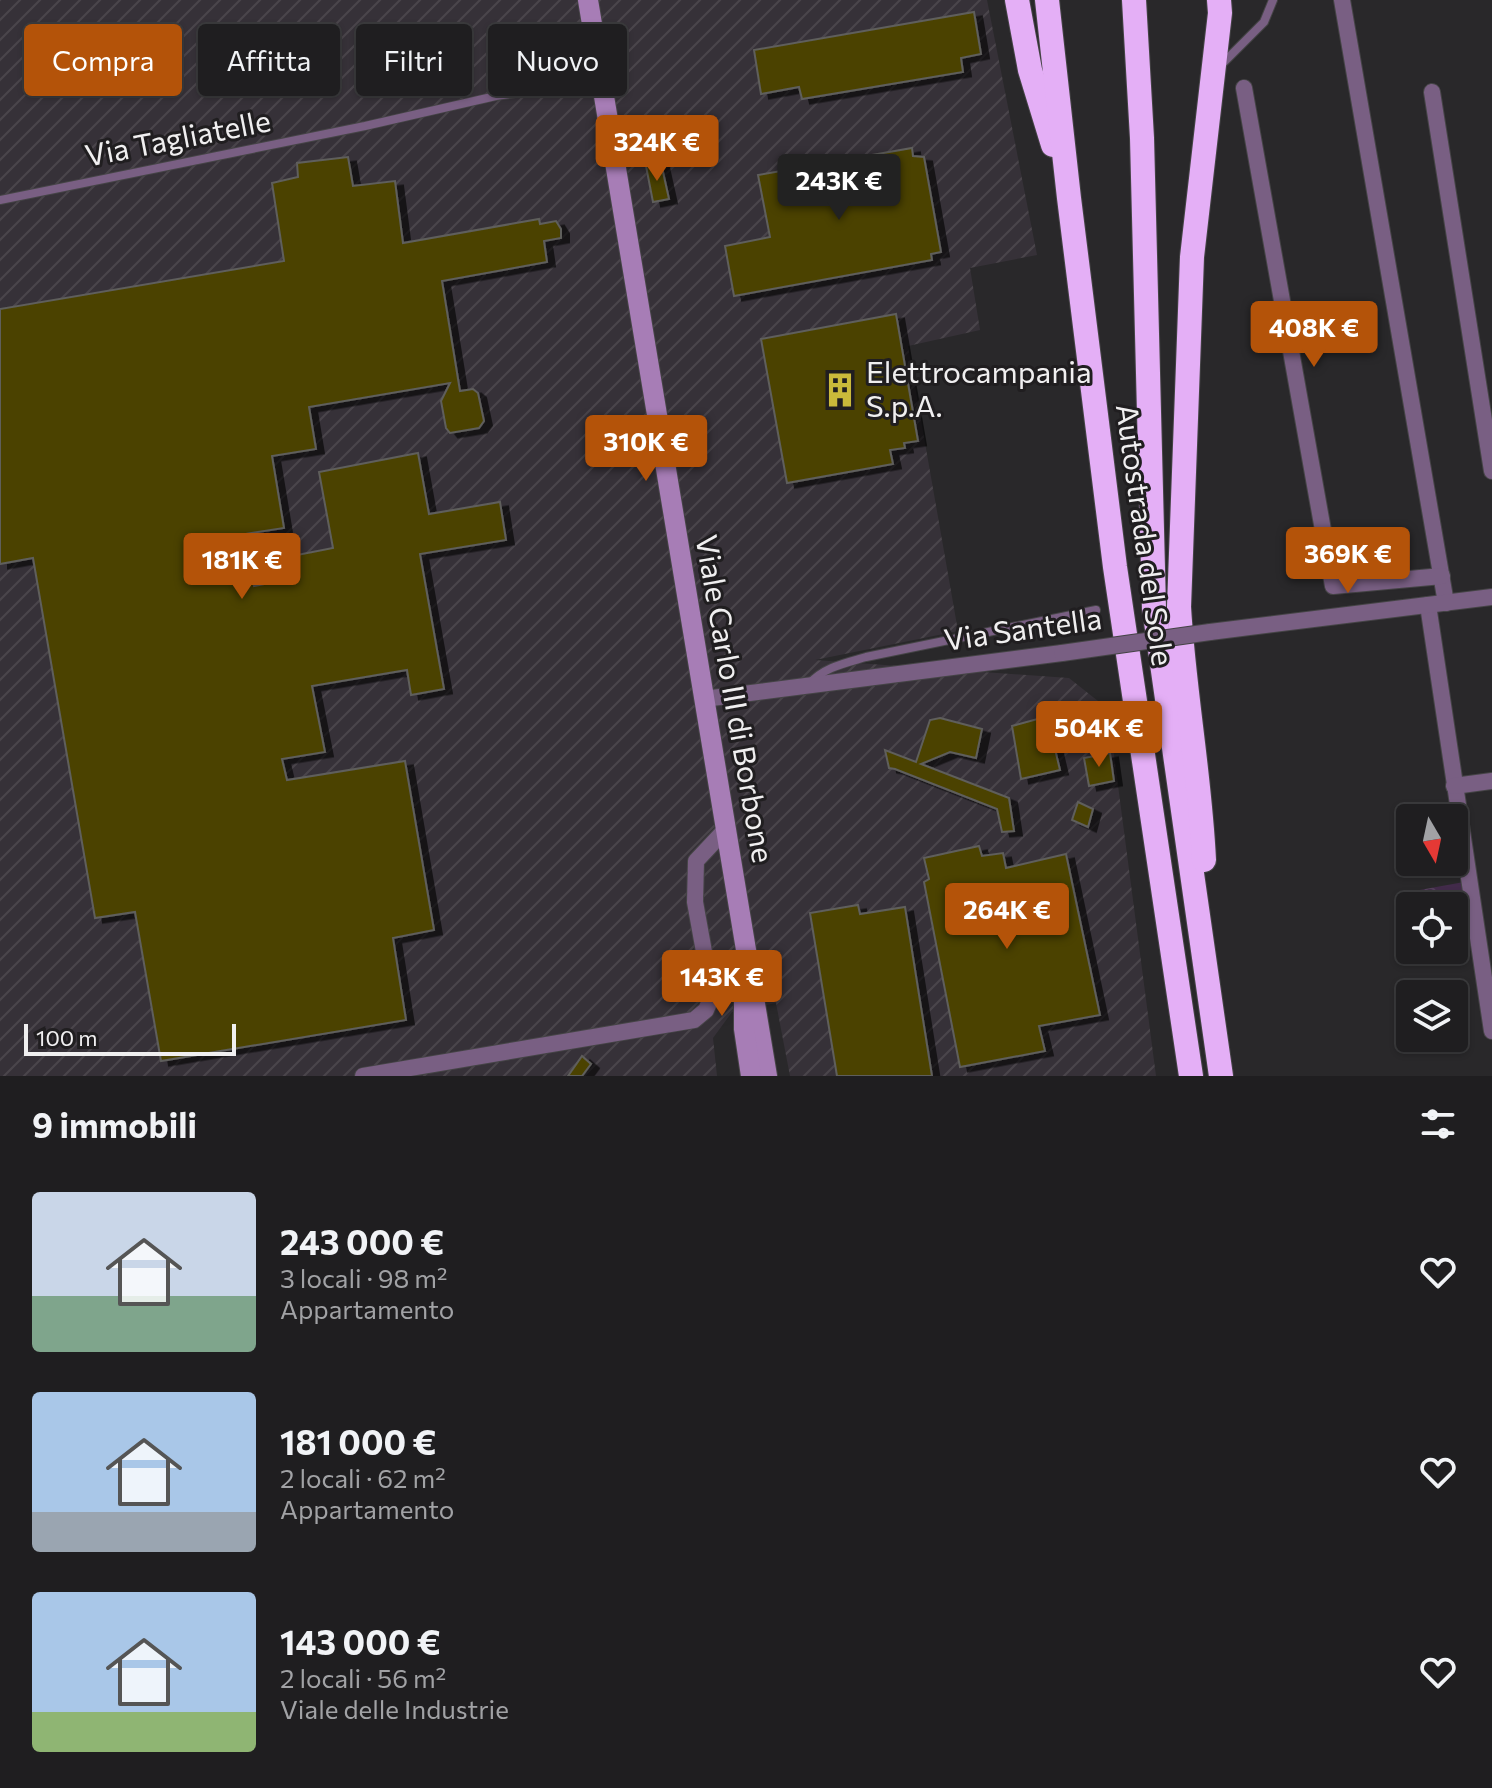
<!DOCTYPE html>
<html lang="it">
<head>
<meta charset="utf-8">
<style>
	body { margin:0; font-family:Commissioner,sans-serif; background:#2c2b2d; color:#f1f3f6; height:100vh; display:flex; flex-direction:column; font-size:30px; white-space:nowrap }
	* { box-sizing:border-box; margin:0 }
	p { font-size:26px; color:#a1a2a5 }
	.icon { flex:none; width:44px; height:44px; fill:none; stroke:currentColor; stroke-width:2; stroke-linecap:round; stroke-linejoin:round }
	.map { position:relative; height:1076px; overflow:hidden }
	.side { display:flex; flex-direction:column; background:#1f1e20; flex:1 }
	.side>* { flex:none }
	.top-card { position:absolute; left:24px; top:24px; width:800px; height:72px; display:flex; gap:16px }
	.needle { width:52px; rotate:171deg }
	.controls { position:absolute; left:1396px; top:804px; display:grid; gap:16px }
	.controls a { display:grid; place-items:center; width:72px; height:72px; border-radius:8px; background:#1f1e20; box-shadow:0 2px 6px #0004,0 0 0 2px #3c3c3e; font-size:40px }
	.scale { position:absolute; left:24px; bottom:20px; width:212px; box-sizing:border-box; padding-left:8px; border:4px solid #f0eff0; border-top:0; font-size:22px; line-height:28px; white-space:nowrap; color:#f0eff0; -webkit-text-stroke:6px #201e20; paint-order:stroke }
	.price { position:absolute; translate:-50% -68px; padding:0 18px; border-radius:8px; background:#b45309; color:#fff; font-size:26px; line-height:52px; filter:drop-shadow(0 2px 4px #0008) }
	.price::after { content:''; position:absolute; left:50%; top:48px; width:24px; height:18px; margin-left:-12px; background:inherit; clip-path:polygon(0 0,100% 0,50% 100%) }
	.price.active { background:#222; color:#fff }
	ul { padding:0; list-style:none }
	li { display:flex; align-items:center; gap:24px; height:200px; padding:0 32px }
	li span { display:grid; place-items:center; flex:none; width:224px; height:160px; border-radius:8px; color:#555 }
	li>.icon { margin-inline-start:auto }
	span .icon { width:96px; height:96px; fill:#fffc; stroke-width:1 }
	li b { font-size:34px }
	h2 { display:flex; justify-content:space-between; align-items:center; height:96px; padding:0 32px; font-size:34px }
	.tag { padding:0 28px; border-radius:8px; background:#1f1e20; box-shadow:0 2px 6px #0004,0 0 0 2px #3c3c3e; font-size:28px; line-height:72px }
	.tag.active { background:#b45309; color:#fff }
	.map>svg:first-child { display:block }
	.industrial { fill:url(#industrial-furrows) }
	.forest { fill:url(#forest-crowns) }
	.building { fill:#4b4300; stroke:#5f5e5c; stroke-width:2; filter:url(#shadow) }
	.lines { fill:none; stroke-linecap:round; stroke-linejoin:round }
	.lane-casing { stroke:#454446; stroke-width:10 }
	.street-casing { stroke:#454446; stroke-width:18 }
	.secondary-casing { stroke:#454446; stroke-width:22 }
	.highway-casing { stroke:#454446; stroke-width:26 }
	.lane { stroke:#795f83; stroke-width:8 }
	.street { stroke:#795f83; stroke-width:16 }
	.secondary { stroke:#a77db6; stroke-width:20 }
	.highway { stroke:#e4aff6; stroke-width:24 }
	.street-bridge-casing { stroke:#454446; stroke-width:18; stroke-linecap:butt }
	.street-bridge { stroke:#795f83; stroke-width:16 }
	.labels { text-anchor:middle; stroke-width:6; stroke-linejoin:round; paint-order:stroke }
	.street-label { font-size:30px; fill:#f0eff0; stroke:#201e20 }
	.poi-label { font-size:30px; fill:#f0eff0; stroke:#201e20; text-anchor:start }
</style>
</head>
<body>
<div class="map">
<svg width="1492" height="1076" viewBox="0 0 1492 1076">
	<defs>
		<pattern id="industrial-furrows" width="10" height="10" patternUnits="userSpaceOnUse" patternTransform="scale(2)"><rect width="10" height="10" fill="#363138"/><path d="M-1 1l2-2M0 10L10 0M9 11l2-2" fill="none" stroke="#4a454b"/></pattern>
		<pattern id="forest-crowns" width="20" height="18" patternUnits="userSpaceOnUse" patternTransform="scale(2)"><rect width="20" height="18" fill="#422b4a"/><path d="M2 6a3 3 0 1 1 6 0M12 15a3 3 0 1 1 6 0" fill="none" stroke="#54405c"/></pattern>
		<filter id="shadow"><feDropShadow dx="8" dy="4.5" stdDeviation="0" flood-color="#0009"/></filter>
	</defs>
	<rect width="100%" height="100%" fill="#29282a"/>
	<polygon class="industrial" points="0,0 987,0 1037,255 970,268 980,330 908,346 958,631 815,660 1069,678 1108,709 1156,1076 790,1076 776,1003 732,1012 713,1038 717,1076 0,1076"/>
	<polygon class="forest" points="1464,882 1470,925 1454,927 1454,906 1410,906 1410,934 1407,935 1403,893"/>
	<g class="building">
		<polygon points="974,12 981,54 961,58 963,72 802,99 799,87 761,94 754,50"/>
		<polygon points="912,148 913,156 924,157 941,252 931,254 932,260 734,296 725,246 770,237 758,175"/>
		<polygon points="348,157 353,186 395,181 403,243 539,219 540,224 556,221 561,229 561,238 544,241 547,262 442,281 460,391 473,389 478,393 484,421 479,428 450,433 446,428 441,401 450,383 309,407 316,449 272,456 284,528 245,534 254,586 295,578 292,556 333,548 319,472 418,453 429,514 500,502 506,540 420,554 444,689 411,695 407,670 312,686 325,752 282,759 287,780 405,761 434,930 393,938 406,1020 161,1061 135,912 95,918 33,558 0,564 0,309 284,261 272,183 298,177 297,163"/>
		<polygon points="661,163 669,199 653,202 646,166"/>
		<polygon points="896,314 918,441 904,443 905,448 890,450 893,464 787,483 761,339"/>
		<polygon points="940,718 982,729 976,758 950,752 921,764 1009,798 1014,831 1002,832 997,809 895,769 889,768 885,750 916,762 930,720"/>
		<polygon points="1041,718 1049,724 1060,770 1021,779 1012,726"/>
		<polygon points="1110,753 1114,781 1089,786 1084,758"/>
		<polygon points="1078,802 1093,809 1088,827 1072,820"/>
		<polygon points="979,846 982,856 1003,853 1006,868 1066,854 1100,1015 1039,1026 1045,1051 960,1067 924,882 929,879 924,858"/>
		<polygon points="858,905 860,914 905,907 932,1076 837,1076 810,913"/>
		<polygon points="582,1056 591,1064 582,1076 568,1076"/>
	</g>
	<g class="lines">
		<g class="lane-casing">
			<g id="lane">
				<polyline points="1220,66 1264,22 1273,0"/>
				<polyline points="0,200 365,126 496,96 600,80"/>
				<path d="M809,684c15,-17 37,-21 57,-27l230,-47"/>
			</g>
		</g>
		<g class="street-casing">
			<g id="street">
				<polyline points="1342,0 1446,603"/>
				<polyline points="1244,88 1333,586 1442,576"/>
				<polyline points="1432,92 1492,471"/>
				<polyline points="1428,605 1492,1031"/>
				<polyline points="1210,632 1492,597"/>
				<polyline points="704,699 1062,653"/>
				<polyline points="1454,786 1492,781"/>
				<polyline points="363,1076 694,1020 706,1010 712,996 695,902 696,861 726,829"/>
			</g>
		</g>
		<g class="secondary-casing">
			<g id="secondary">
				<polyline points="588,0 767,1076"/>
				<polyline points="744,995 744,1029 751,1076"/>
			</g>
		</g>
		<g class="highway-casing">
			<g id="highway">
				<polyline points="1017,0 1030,70 1053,145"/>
				<polyline points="1047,0 1069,198 1115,567 1191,1076"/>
				<polyline points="1134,0 1142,138 1154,608 1221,1076"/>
				<path d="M1204,860c-4,-85 -20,-168 -25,-253l13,-350 28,-244 -1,-13"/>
			</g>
		</g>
		<use href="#lane" class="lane"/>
		<use href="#street" class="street"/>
		<use href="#secondary" class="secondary"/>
		<use href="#highway" class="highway"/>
		<g class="street-bridge-casing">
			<polyline id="street-bridge" points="1062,653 1210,632"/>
		</g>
		<use href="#street-bridge" class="street-bridge"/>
	</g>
	<defs>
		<g id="building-bare" transform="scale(2.76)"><path d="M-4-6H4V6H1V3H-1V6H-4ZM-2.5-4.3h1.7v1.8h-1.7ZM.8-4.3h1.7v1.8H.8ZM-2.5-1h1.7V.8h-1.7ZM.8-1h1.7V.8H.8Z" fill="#caba3a" stroke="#201e20" stroke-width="2.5" paint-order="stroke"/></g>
	</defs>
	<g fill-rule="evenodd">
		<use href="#building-bare" x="840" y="390"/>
	</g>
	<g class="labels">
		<g class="street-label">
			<text transform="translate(178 139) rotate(-11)" y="10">Via Tagliatelle</text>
			<text transform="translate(1144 535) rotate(82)" y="10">Autostrada del Sole</text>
			<text transform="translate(1023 630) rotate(-8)" y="10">Via Santella</text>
			<text transform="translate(734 699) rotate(80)" y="10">Viale Carlo III di Borbone</text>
		</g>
		<g class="poi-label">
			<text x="866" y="383">Elettrocampania<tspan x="866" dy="34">S.p.A.</tspan></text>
		</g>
	</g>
</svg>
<div class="controls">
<a><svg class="needle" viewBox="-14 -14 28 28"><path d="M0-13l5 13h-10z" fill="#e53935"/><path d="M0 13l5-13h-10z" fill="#a1a2a5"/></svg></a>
<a><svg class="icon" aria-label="locate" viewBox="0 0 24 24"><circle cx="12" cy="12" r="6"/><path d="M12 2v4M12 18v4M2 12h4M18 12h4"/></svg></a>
<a><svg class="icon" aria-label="layers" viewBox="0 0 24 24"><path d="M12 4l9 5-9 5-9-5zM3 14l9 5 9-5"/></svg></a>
</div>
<div class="scale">100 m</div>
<b class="price" style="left:657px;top:183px">324K €</b>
<b class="price active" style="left:839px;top:222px">243K €</b>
<b class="price" style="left:1314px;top:369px">408K €</b>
<b class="price" style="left:646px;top:483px">310K €</b>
<b class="price" style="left:1348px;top:595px">369K €</b>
<b class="price" style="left:242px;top:601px">181K €</b>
<b class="price" style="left:1099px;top:769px">504K €</b>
<b class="price" style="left:1007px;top:951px">264K €</b>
<b class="price" style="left:722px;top:1018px">143K €</b>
<div class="top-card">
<a class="tag active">Compra</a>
<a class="tag">Affitta</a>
<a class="tag">Filtri</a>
<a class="tag">Nuovo</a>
</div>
</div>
<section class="side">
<h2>9 immobili<svg class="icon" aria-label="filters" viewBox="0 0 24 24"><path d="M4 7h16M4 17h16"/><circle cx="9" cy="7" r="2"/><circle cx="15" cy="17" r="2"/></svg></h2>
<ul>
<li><span style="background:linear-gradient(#c9d6e8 65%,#7fa58c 0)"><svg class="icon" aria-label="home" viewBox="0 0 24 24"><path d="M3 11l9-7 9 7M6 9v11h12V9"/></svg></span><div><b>243 000 €</b><p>3 locali · 98 m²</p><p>Appartamento</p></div><svg class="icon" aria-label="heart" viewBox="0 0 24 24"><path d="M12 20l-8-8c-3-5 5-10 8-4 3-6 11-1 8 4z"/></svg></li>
<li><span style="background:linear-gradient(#a9c7e8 75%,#9aa5b1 0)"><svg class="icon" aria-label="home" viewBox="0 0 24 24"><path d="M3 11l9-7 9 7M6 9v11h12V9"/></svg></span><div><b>181 000 €</b><p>2 locali · 62 m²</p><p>Appartamento</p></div><svg class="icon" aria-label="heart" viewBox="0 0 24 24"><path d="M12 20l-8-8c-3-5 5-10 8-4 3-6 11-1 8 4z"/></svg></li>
<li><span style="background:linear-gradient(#a9c7e8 75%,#8fb573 0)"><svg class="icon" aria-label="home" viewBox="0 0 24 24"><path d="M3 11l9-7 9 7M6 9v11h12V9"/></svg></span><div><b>143 000 €</b><p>2 locali · 56 m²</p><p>Viale delle Industrie</p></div><svg class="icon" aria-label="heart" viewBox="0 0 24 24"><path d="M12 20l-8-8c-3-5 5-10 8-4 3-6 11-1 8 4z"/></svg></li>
</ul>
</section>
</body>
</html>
